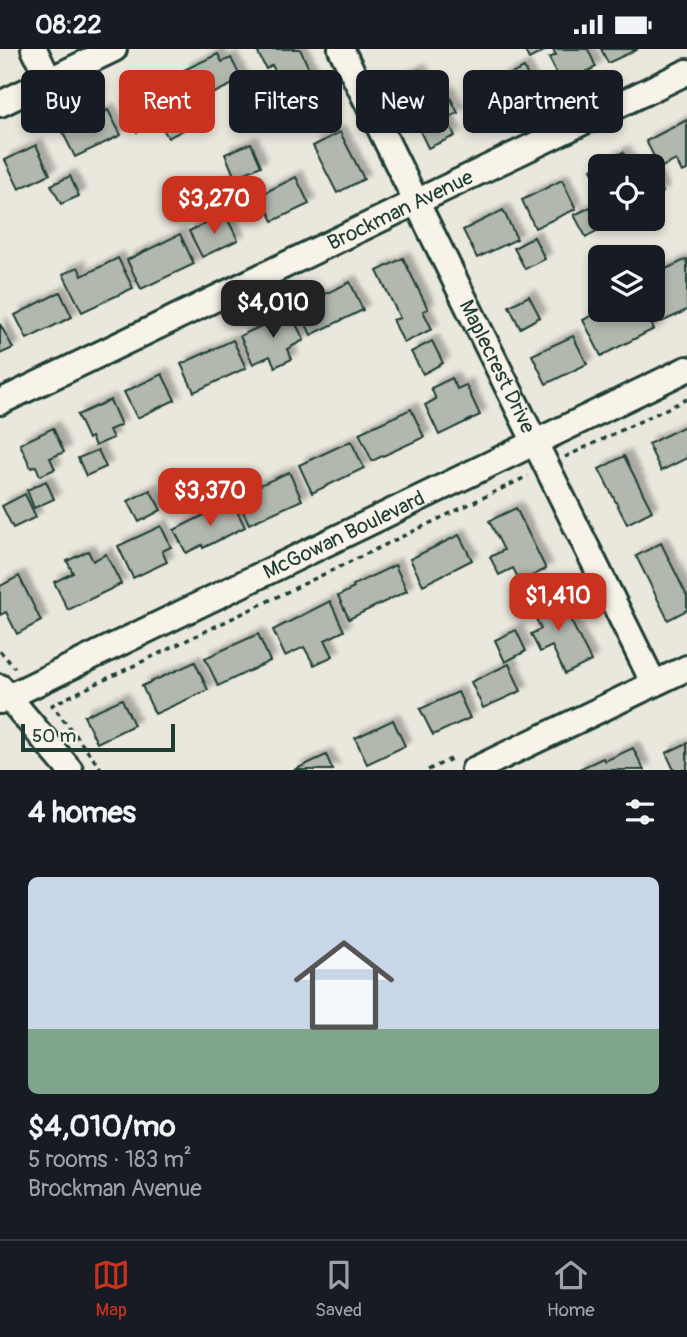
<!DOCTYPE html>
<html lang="en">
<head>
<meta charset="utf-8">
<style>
	body { margin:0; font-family:Pangolin,sans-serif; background:#242831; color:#f1f3f6; height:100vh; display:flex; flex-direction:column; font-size:26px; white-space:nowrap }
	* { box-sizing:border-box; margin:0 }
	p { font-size:23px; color:#9ea1a6 }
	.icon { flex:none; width:38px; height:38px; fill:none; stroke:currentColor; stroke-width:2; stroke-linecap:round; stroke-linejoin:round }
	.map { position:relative; height:721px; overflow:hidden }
	.drawer { display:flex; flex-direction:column; background:#171b24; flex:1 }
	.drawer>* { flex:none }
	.banner { position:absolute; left:21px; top:21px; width:646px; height:63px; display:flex; gap:14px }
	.controls { position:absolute; left:588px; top:105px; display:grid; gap:14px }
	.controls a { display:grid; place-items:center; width:77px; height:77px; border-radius:10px; background:#171b24; box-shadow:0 4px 10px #0003; font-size:35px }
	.scale { position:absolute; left:21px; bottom:18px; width:154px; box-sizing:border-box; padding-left:7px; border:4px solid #1f3d34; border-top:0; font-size:19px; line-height:24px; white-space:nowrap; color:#1f3d34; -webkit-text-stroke:5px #f7f3e8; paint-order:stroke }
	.price { position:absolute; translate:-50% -60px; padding:0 16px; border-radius:14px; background:#c8321e; color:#fff; font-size:23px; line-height:46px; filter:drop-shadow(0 2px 4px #0008) }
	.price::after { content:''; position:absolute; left:50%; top:42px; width:21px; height:16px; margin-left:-10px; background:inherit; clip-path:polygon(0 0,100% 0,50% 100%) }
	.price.active { background:#222; color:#fff }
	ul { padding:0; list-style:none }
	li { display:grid; align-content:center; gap:14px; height:371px; padding:0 28px }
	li+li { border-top:2px solid #363941 }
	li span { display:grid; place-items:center; height:217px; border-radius:10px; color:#555 }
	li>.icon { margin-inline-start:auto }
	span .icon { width:126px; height:126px; fill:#fffc; stroke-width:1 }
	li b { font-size:30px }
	h2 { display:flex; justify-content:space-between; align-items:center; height:84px; padding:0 28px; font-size:30px }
	.chip { padding:0 24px; border-radius:10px; background:#171b24; box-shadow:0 4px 10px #0003; font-size:24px; line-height:63px }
	.chip.active { background:#c8321e; color:#fff }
	.status { display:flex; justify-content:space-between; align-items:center; height:49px; padding:0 35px; background:#171b24; direction:ltr }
	.status svg { height:19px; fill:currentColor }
	.tab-bar { display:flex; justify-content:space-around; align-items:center; height:98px; border-top:2px solid #363941; background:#171b24; font-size:19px; color:#9ea1a6 }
	.tab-bar a { display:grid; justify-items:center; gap:4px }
	.tab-bar .active { color:#c8321e }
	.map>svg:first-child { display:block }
	.building { fill:#b2b8ae; stroke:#1f3d34; stroke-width:2; filter:url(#shadow) }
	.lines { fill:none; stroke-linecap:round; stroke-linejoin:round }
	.minor-casing { stroke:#1f3d34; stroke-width:30 }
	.path { stroke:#1f3d34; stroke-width:3.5; stroke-dasharray:5 5; stroke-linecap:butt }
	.minor { stroke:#f7f3e8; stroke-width:24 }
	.labels { text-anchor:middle; stroke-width:7; stroke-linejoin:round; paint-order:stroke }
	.street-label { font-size:21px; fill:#1f3d34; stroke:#f7f3e8 }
</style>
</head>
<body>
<div class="status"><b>08:22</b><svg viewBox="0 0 49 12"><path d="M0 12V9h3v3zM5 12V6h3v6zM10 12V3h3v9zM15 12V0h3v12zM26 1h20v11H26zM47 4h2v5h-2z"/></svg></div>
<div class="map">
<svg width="687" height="721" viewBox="0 0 687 721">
	<defs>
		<filter id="shadow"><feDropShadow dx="6" dy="-6" stdDeviation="2" flood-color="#0004"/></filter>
	</defs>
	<rect width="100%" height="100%" fill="#eae8dd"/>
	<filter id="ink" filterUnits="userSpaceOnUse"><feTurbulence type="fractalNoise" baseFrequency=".0143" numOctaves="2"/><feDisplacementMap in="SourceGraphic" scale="14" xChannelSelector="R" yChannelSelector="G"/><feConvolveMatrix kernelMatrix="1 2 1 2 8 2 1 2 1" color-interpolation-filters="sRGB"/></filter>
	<g filter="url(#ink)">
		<g class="building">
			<polygon points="256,0 300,0 317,37 289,50 272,16 266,20"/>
			<polygon points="524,0 548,0 529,10"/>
			<polygon points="553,0 588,0 596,18 562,35 549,9 556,6"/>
			<polygon points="601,0 638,0 608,14"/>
			<polygon points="218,5 222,13 231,9 242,31 199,51 184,21"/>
			<polygon points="524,19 538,48 519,57 522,62 502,71 500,66 487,72 477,51 490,44 487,36"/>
			<polygon points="419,21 433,51 448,44 458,64 447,69 455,87 428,99 396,32"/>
			<polygon points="157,36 160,41 170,37 191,77 168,89 159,72 137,83 122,53"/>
			<polygon points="108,61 121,86 75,108 63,84"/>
			<polygon points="687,71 687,121 682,123 676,111 660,119 646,92"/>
			<polygon points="340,83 364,130 337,144 313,97"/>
			<polygon points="251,94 261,117 235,129 225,105"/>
			<polygon points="36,96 50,125 19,140 5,111"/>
			<polygon points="623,103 631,117 600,117 600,137 591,120"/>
			<polygon points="653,123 663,143 653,148"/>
			<polygon points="70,127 79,147 61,155 51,136"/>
			<polygon points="296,128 309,155 273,172 260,146"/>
			<polygon points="227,131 236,149 224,156 215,137"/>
			<polygon points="562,131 576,160 535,179 522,151"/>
			<polygon points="595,156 606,177 586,188 574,166"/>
			<polygon points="503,161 517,190 477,209 463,181"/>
			<polygon points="225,165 238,191 202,208 189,182"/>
			<polygon points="180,185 194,215 141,240 127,211"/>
			<polygon points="534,188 545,210 525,220 514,199"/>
			<polygon points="118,209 133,239 82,263 63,225 78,218 82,227"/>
			<polygon points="403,209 428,260 423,262 432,280 404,294 393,271 400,269 377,222"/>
			<polygon points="687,210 687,261 662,273 653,253 653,226"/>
			<polygon points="350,233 363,261 311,286 298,258"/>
			<polygon points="60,243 72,268 27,290 15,266"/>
			<polygon points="529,247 540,268 520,279 509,257"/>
			<polygon points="623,261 644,261 654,280 601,307 583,271 600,262 604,270"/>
			<polygon points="290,263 304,291 287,300 292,310 275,318 270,307 253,315 240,287"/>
			<polygon points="0,275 13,299 0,305"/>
			<polygon points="573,287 587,315 546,335 532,306"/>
			<polygon points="233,291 246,319 194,343 181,315"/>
			<polygon points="432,292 443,314 423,325 411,303"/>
			<polygon points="162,325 175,351 137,369 124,343"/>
			<polygon points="452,329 457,340 466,336 480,366 439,386 425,356 436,350 431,339"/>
			<polygon points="110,351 121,376 109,381 113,389 95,397 91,388 88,390 77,366"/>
			<polygon points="411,360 424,388 372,412 359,384"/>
			<polygon points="687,376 687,409 661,422 648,395"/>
			<polygon points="53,379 64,403 50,409 55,420 40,427 36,417 31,419 20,395"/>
			<polygon points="351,392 364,419 312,444 299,416"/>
			<polygon points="98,401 106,418 86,427 78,409"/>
			<polygon points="624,407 652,462 627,475 599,420"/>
			<polygon points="289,423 302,451 249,475 236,447"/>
			<polygon points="46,432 54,450 34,459 27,441"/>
			<polygon points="150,441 161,461 139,473 128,452"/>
			<polygon points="25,445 36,468 13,479 2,457"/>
			<polygon points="232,452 245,478 203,499 202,496 186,504 174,481"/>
			<polygon points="516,459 546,520 520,533 513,519 499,526 490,508 504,501 489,472"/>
			<polygon points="161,477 171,498 162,502 167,513 133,529 118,497"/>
			<polygon points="459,486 472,511 423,536 410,510"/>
			<polygon points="661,494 687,547 687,561 668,571 636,507"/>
			<polygon points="88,502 93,512 106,505 121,535 68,561 54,533 73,524 67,512"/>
			<polygon points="395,516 407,542 349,570 338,547 354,539 353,536"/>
			<polygon points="19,527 41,572 17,585 6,563 0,566 0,537"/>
			<polygon points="556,542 591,612 565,625 552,597 540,603 531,585 541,580 529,556"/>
			<polygon points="330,552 344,582 325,591 333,607 314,616 304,598 285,607 273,581"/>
			<polygon points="516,581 526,602 505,613 495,591"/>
			<polygon points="258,585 270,612 218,637 205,609"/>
			<polygon points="195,613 208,641 155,665 142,637"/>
			<polygon points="509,615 521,642 483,659 471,633"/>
			<polygon points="458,643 470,669 433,686 420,660"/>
			<polygon points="122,650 134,676 97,694 84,667"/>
			<polygon points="393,671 405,697 367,715 355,689"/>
			<polygon points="687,694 687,721 674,721 666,704"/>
			<polygon points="633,699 644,721 577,721 603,709 605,712"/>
			<polygon points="326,706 333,721 294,721"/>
		</g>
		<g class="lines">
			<g class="minor-casing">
				<g id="minor">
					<polyline points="34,0 49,31"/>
					<path id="s1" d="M341,0l313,635"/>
					<polyline points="0,55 114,0"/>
					<path id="s2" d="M0,353l687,-330"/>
					<polyline points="0,638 70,721"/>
					<path id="s3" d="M0,652l687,-332"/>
					<polyline points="474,721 687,619"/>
				</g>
			</g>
			<g class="path">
				<polyline points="565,408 687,350"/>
				<polyline points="0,602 15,619"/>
				<polyline points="102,721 52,656 528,427"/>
				<polyline points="428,721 455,708"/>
			</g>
			<use href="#minor" class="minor"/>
		</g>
	</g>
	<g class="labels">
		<g class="street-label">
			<text dy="7" stroke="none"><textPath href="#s2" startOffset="444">Brockman Avenue</textPath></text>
			<text dy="7" stroke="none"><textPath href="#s1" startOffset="354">Maplecrest Drive</textPath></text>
			<text dy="7" stroke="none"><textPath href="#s3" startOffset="382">McGowan Boulevard</textPath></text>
		</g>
	</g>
</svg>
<div class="controls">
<a><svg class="icon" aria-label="locate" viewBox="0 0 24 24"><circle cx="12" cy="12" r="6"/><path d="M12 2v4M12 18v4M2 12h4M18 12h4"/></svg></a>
<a><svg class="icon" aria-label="layers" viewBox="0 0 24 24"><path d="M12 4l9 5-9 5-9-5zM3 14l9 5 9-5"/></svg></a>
</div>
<div class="scale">50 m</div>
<b class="price" style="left:214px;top:187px">$3,270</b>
<b class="price active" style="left:273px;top:291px">$4,010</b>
<b class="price" style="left:210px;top:479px">$3,370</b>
<b class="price" style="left:558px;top:584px">$1,410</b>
<div class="banner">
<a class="chip">Buy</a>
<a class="chip active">Rent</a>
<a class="chip">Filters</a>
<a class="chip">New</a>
<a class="chip">Apartment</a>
</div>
</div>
<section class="drawer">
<h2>4 homes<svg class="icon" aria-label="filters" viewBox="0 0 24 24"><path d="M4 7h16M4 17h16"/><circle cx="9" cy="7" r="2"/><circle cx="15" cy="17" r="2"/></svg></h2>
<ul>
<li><span style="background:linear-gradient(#c9d6e8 70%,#7fa58c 0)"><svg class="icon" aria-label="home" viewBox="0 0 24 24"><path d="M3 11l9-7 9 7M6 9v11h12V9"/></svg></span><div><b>$4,010/mo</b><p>5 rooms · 183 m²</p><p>Brockman Avenue</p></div></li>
</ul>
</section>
<nav class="tab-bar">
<a class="active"><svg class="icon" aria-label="map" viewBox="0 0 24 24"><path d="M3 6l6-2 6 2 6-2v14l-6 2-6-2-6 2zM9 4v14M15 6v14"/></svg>Map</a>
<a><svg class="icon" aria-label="saved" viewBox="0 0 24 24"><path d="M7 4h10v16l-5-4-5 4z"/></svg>Saved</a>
<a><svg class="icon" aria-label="home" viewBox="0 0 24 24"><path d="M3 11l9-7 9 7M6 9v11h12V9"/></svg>Home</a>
</nav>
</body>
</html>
